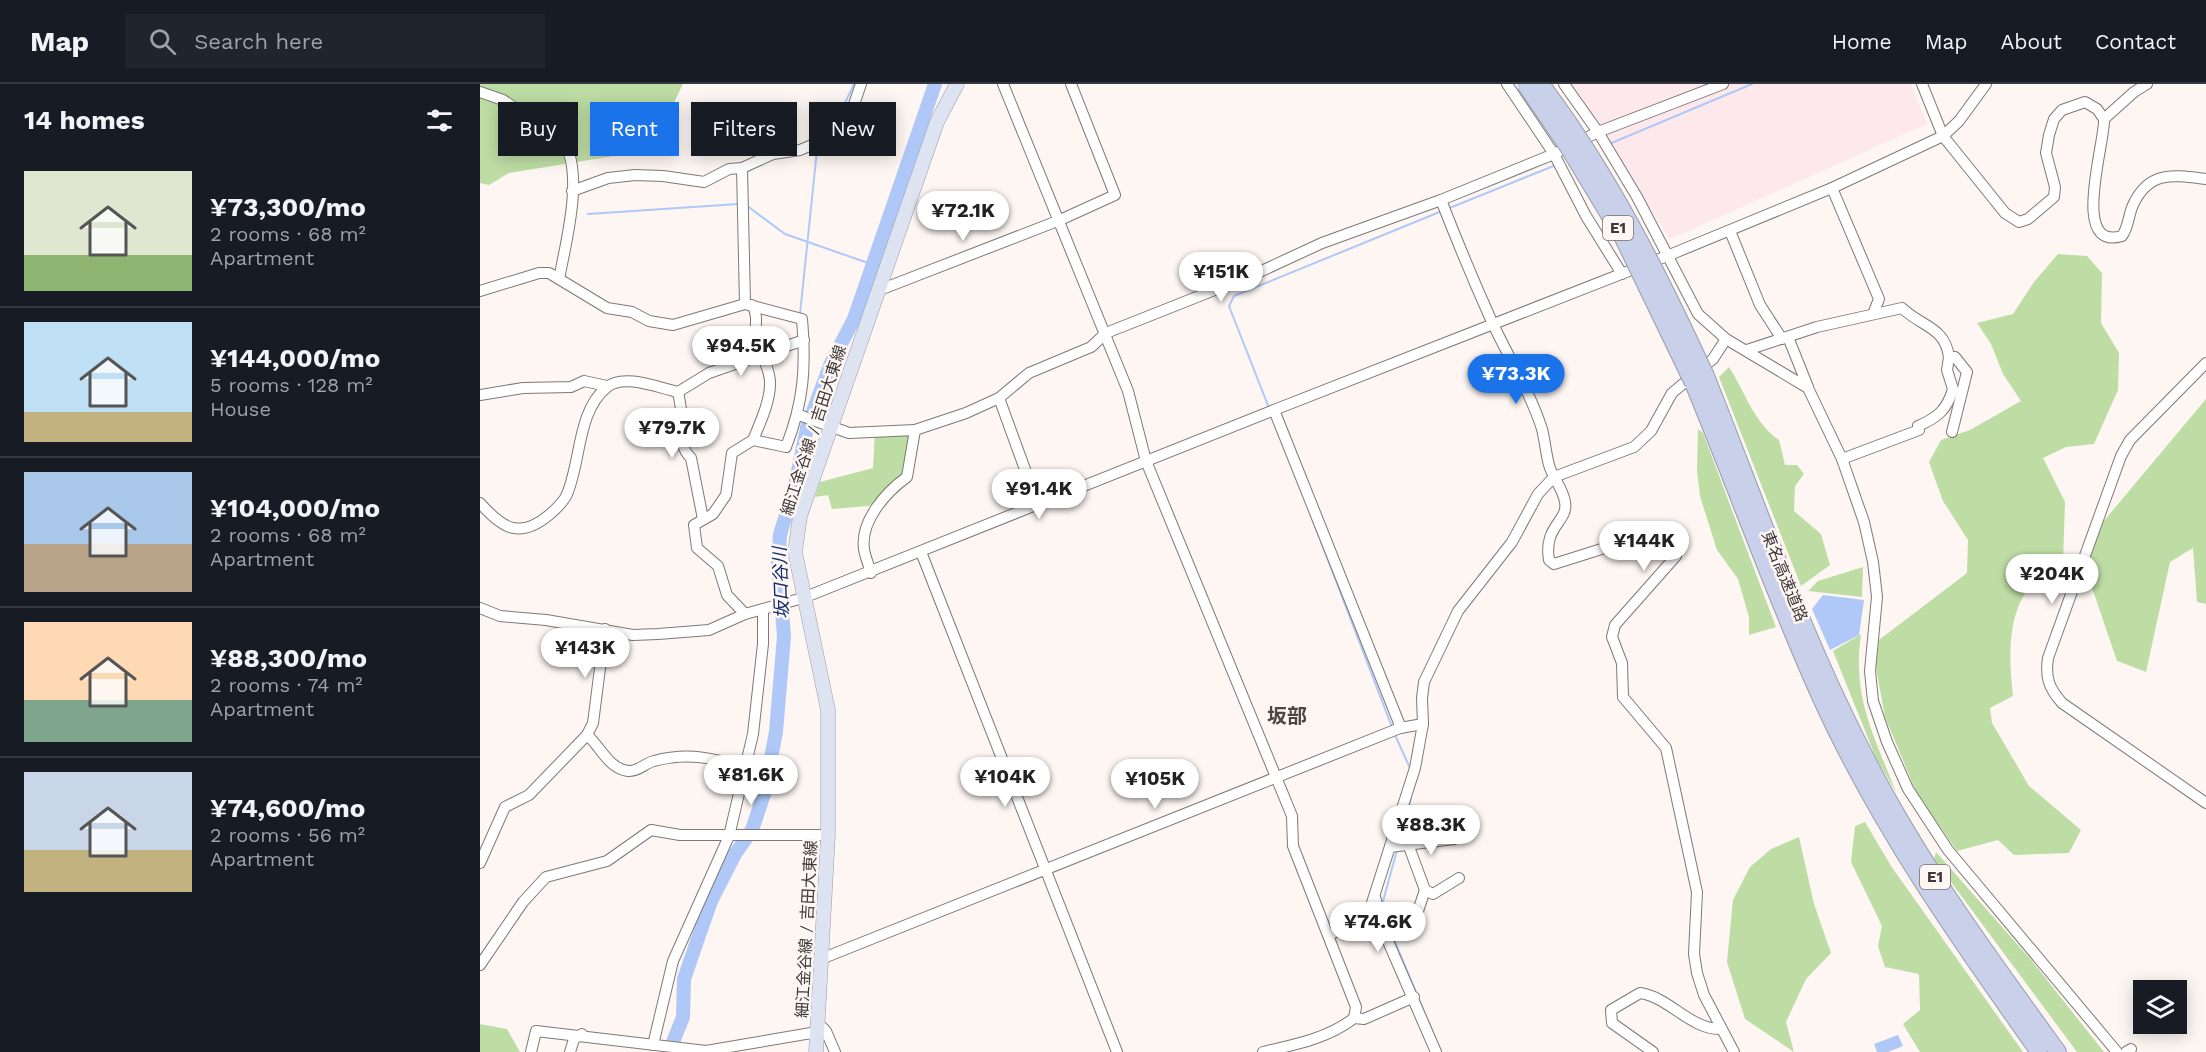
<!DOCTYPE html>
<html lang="en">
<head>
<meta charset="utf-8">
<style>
	body { margin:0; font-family:"Work Sans","Noto Sans JP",sans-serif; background:#20242c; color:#f1f3f6; height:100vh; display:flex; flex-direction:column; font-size:22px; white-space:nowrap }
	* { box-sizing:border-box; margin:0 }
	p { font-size:20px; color:#9ea1a6 }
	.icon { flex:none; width:33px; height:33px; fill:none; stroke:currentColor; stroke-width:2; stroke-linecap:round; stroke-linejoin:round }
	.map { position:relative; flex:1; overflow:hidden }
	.sheet { display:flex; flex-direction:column; background:#171b24; width:480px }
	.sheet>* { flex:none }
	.hud { position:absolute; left:18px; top:18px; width:570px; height:54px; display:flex; gap:12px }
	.buttons { position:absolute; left:1653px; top:896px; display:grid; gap:12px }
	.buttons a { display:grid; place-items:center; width:54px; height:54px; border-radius:0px; background:#171b24; box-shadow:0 3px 15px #0003; font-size:30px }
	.price { position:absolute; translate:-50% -51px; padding:0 14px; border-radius:21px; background:#fff; color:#222; font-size:20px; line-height:39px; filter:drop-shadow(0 2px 3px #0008) }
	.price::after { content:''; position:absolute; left:50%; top:36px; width:18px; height:14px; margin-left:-9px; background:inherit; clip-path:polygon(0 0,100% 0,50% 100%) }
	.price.active { background:#1a73e8; color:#fff }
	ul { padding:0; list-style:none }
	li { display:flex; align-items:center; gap:18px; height:150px; padding:0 24px }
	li+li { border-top:2px solid #363941 }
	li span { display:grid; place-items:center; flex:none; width:168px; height:120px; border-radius:0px; color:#555 }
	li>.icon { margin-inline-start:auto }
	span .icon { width:72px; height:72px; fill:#fffc; stroke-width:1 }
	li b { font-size:26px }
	h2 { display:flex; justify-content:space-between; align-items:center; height:72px; padding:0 24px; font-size:26px }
	.pill { padding:0 21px; border-radius:0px; background:#171b24; box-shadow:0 3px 15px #0003; font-size:21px; line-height:54px }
	.pill.active { background:#1a73e8; color:#fff }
	header { display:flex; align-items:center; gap:36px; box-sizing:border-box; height:84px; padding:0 30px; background:#171b24; border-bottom:2px solid #363941 }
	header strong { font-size:28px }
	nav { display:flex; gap:33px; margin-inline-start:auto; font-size:21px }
	.search { width:420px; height:54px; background:#20242c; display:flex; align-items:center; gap:15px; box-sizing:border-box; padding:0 21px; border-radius:0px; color:#9ea1a6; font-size:22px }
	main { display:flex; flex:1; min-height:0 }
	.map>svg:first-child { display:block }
	.industrial { fill:#fde8ec }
	.green { fill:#bddda4 }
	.water { fill:#afc8f8 }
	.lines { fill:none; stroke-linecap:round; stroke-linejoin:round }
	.stream { stroke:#afc8f8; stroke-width:2 }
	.river { stroke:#afc8f8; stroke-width:14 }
	.minor-casing { stroke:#7f7976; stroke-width:12 }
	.major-casing { stroke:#979cab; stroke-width:15 }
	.highway-casing { stroke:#979cab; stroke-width:18 }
	.minor { stroke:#fff; stroke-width:10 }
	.major { stroke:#dee3f2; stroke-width:14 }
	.highway { stroke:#c8d1e9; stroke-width:16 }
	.highway-bridge-casing { stroke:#979cab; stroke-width:18; stroke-linecap:butt }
	.highway-bridge { stroke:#c8d1e9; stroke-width:16 }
	.labels { text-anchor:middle; stroke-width:5; stroke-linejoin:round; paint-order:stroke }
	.shield { fill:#fdf6f3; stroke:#767270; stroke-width:1.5 }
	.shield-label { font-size:15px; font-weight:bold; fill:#3c3938 }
	.street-label { font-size:16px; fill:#3c3938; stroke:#fdf6f3 }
	.water-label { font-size:18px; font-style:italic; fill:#0e2a6d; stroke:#fdf6f3 }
	.quarter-label { font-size:20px; font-weight:bold; fill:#4d4744; stroke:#fdf6f3 }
</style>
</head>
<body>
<header>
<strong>Map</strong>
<div class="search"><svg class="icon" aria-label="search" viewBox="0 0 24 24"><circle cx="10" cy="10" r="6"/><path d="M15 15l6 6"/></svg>Search here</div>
<nav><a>Home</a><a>Map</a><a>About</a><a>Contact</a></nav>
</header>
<main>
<section class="sheet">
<h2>14 homes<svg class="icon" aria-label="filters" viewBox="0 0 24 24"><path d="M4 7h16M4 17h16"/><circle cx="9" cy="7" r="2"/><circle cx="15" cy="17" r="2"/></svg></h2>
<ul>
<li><span style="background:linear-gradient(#dfe7d0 70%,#8fb573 0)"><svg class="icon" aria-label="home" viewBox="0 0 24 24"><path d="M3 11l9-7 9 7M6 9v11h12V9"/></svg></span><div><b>¥73,300/mo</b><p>2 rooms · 68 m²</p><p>Apartment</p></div></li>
<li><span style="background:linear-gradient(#bfe0f5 75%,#c2b280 0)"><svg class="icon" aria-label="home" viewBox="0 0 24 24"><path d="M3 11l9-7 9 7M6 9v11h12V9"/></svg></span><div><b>¥144,000/mo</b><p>5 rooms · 128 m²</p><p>House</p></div></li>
<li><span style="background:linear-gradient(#a9c7e8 60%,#b9a48a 0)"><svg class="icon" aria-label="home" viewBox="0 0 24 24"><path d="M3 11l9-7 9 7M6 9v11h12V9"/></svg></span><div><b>¥104,000/mo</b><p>2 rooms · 68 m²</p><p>Apartment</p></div></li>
<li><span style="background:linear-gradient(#ffd9b3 65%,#7fa58c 0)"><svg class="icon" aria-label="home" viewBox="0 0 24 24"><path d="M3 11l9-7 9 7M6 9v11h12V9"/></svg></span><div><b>¥88,300/mo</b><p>2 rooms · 74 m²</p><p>Apartment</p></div></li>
<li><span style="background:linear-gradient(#c9d6e8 65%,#c2b280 0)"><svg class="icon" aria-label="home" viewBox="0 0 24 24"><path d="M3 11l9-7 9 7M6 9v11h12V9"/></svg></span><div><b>¥74,600/mo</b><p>2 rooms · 56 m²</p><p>Apartment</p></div></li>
</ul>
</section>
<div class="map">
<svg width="1726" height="968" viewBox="0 0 1726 968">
	<rect width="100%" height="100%" fill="#fdf6f3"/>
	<polygon class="industrial" points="1081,0 1431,0 1447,40 1190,155 1118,48"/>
	<g class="green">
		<polygon points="0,0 203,0 171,66 29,89 9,101 0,99"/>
		<path d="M1578,170l29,2 15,17 -1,50 18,30 -1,37 -24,54 -28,3 -23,11 22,44 -2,60c-9,7 -21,13 -30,22 -27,26 -24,78 -20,112l-23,12 2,15 37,63 52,44 -12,23 -55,2 -16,-15 -41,11 -40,-57 -32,-77 -9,-49 3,-28 88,-67 1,-33 -25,-39 -14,-39 12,-22 29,-10 51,-29 -18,-27 -12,-30 -14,-21 36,-9 21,-32z"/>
		<path d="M1249,283c16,25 25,56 50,73l6,25h12l7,9 -9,12 -1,25 27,23 9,31 -29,21 -82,-209z"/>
		<polygon points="1726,315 1726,520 1717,518 1713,464 1690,478 1666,588 1637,577 1605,483 1623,438"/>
		<polygon points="1218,345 1223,349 1296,543 1269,551 1269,533 1258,495 1237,466 1220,412 1217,387"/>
		<polygon points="395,347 433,347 427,393 401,417 388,422 352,425 348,411 335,413 340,398 393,384"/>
		<polygon points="1383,483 1382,513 1328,507 1338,497"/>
		<path d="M1381,550c-9,64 13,101 35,158l-20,-34 -43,-107z"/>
		<polygon points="1385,738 1411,782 1543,968 1440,968 1423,940 1440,926 1439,890 1405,883 1398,862 1402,842 1371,778 1375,742"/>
		<polygon points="1319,753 1334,820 1351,869 1326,895 1306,938 1314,968 1265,935 1247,878 1253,816 1270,783 1291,765"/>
		<polygon points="1456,768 1552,877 1624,968 1597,968 1454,775"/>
		<polygon points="0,940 27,945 40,968 0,968"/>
	</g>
	<g class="water">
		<polygon points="1343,511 1384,516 1379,551 1350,566 1332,525"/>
		<polygon points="1418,951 1423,962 1408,968 1397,968 1394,960"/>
	</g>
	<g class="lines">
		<g class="stream">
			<polyline points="349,44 356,38 374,0"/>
			<polyline points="1129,60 1272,0"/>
			<polyline points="266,121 305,150 391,180"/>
			<polyline points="967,125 1076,81"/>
			<polyline points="108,130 258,120"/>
			<polyline points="320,230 337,66"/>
			<polyline points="789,324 749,222 754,212 962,127"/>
			<polyline points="321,342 327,344"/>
			<polyline points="828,424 912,643"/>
			<polyline points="915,651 930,684"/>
			<polyline points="919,758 931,714"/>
			<polyline points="902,821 917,766"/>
			<polyline points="910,846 961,968"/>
		</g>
		<polyline class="river" points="189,968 203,933 204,895 231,817 255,770 272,746 284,710 296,648 304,552 298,479 300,451 316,397 327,344 351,279 374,235 455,0"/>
		<g class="minor-casing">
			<g id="minor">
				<path d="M523,0l125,307 18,70 146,355 1,30 63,161 -2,11c-25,20 -60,27 -91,34"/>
				<polyline points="1027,0 1074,70 1106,132 1142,190"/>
				<polyline points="1084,0 1118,48 1157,113 1218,230 1246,255 1328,304 1362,375 1384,438 1393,478 1397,513 1390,587 1393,617 1407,658 1428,705 1468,766 1637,968"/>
				<path d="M1442,0l21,52 62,77 14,9 9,-3 26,-22 1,-10 -9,-34 3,-18 5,-16 8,-9 23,-8 12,7 7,10c2,21 -35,133 18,117 7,-10 6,-20 11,-31 16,-35 41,-30 73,-26"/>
				<path d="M0,8l23,8 61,42c20,33 2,100 -5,137"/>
				<polyline points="1624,35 1654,8 1667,0"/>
				<polyline points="262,84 265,220"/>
				<polyline points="1352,104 1399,215 1393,230"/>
				<polyline points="92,107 128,94 155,91 183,92 224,98 249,85 262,84 293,70 320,66 341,57 360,42 371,29 381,0"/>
				<path d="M961,116c16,41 33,82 51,122 17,36 38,70 50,107 3,12 4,25 7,36 4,14 14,23 16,37 4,19 -22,24 -16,58l5,4 57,-18h12l21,7 21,-8h8l3,11 -61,69 -3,12 10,26 1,34 43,51 31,144 -3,62 3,19 7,22 30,57"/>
				<polyline points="1250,147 1280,221 1302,255"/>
				<path d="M0,207l59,-18h10l58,35 25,4 17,9 24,4 72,-21 57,15c4,48 2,82 -16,128l-33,-7 -21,13 -6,42 -13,19 -19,11 3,23 21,18 9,29 18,19"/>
				<polyline points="397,207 580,136 635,111 591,0"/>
				<path d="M272,221c8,13 1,23 5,36 4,13 12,26 13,40 1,19 -10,42 -17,59"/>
				<polyline points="1308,253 1328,303"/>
				<path d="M1267,266l70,-23 85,-19c20,19 43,19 47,49h6l12,15 -15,60"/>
				<path d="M1726,279l-76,77 -9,16 -73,202c-3,20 1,30 14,45l144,100"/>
				<path d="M198,308c2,9 3,17 4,25 2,16 -4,29 9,41l12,61"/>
				<polyline points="0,311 43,304 91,303 104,297 127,302"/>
				<polyline points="519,314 558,421"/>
				<polyline points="794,326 921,644"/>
				<polyline points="319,331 369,349 435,346 486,329 519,314 549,289 611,263 626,249 775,190 842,159 961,116 1074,70 1118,48 1243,0"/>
				<path d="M1362,375l77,-29 -1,-4c19,-8 29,-16 35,-37l-6,-19 2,-13"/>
				<path d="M0,419c23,26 40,36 69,12 7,-6 15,-13 18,-21 14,-32 10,-83 40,-107 17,-14 52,1 71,5l31,-19 95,-33"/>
				<polyline points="441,468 637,968"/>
				<path d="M391,489c-2,-8 -6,-16 -7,-24 -4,-28 22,-57 43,-72l8,-47"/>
				<polyline points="0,524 20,532 66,536 153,551 178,550 229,546 265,530 323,514 794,326 1187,172 1352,104 1463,52 1479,37 1506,0"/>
				<path d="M107,651c14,12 21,33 41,36 10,1 17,-8 26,-10 34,-9 60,-3 92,7"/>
				<polyline points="928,760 945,806 953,810 979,794"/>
				<polyline points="910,763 974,755"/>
				<polyline points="0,779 25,723 49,711 107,651 113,639 125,545"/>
				<polyline points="895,813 907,855 956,968"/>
				<polyline points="936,833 945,806"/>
				<polyline points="849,851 879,837 890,825 935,684 943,640 942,614 944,598 978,527 1032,458 1058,410 1074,393 1154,363 1171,347 1192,309 1233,275 1246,255"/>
				<polyline points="341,875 920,644 943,640"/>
				<polyline points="0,881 43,818 66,793 127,777 171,746 200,751 348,751"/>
				<polyline points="874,934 884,935 934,913"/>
				<polyline points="338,939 346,947 355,968"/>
				<polyline points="173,961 193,877 249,752 273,650 283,560 283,525"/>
				<polyline points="51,968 56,947 226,967 337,948"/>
				<polyline points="90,968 94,955 102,950"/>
				<path d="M1173,968l-41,-29 -1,-13 29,-17c29,4 51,37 81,36"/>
				<polyline points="1646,968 1651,965"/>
			</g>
		</g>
		<g class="major-casing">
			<polyline id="major" points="336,968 348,751 348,626 315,468 320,432 457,38 477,0"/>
		</g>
		<g class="highway-casing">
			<g id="highway">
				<path d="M1226,292c50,125 94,253 155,372 54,109 126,206 197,304"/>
				<path d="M1213,299c43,103 80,209 126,311 58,129 138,243 220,358"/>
			</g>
		</g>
		<use href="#minor" class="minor"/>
		<use href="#major" class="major"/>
		<use href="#highway" class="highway"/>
		<g class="highway-bridge-casing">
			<g id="highway-bridge">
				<polyline points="1045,0 1090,66 1143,154 1213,299"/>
				<path d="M1061,0c68,90 118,190 165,292"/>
			</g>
		</g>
		<use href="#highway-bridge" class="highway-bridge"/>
	</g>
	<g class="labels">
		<g class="shield">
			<rect x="1123" y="132" width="30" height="24" rx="4.5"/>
			<rect x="1440" y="781" width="30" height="24" rx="4.5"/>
		</g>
		<g class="shield-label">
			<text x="1138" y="149">E1</text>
			<text x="1455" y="798">E1</text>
		</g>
		<g class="street-label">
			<text transform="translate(333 346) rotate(-72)" y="6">細江金谷線 / 吉田大東線</text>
			<text transform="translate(1305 492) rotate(68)" y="6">東名高速道路</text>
			<text transform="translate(326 845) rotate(-87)" y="6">細江金谷線 / 吉田大東線</text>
		</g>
		<g class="water-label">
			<text transform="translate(301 499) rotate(-92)" y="6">坂口谷川</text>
		</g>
		<g class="quarter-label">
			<text x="807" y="639">坂部</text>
		</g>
	</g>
</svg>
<div class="buttons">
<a><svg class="icon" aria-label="layers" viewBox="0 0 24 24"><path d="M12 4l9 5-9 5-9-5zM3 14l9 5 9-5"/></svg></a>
</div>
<b class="price" style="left:483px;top:158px">¥72.1K</b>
<b class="price" style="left:741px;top:219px">¥151K</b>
<b class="price" style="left:261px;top:293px">¥94.5K</b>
<b class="price active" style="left:1036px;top:321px">¥73.3K</b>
<b class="price" style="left:192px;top:375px">¥79.7K</b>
<b class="price" style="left:559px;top:436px">¥91.4K</b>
<b class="price" style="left:1164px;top:488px">¥144K</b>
<b class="price" style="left:1572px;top:521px">¥204K</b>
<b class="price" style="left:105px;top:595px">¥143K</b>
<b class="price" style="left:271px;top:722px">¥81.6K</b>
<b class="price" style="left:525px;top:724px">¥104K</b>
<b class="price" style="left:675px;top:726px">¥105K</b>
<b class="price" style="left:951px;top:772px">¥88.3K</b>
<b class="price" style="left:898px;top:869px">¥74.6K</b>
<div class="hud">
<a class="pill">Buy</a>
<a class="pill active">Rent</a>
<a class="pill">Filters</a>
<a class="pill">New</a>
</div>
</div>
</main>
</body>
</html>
